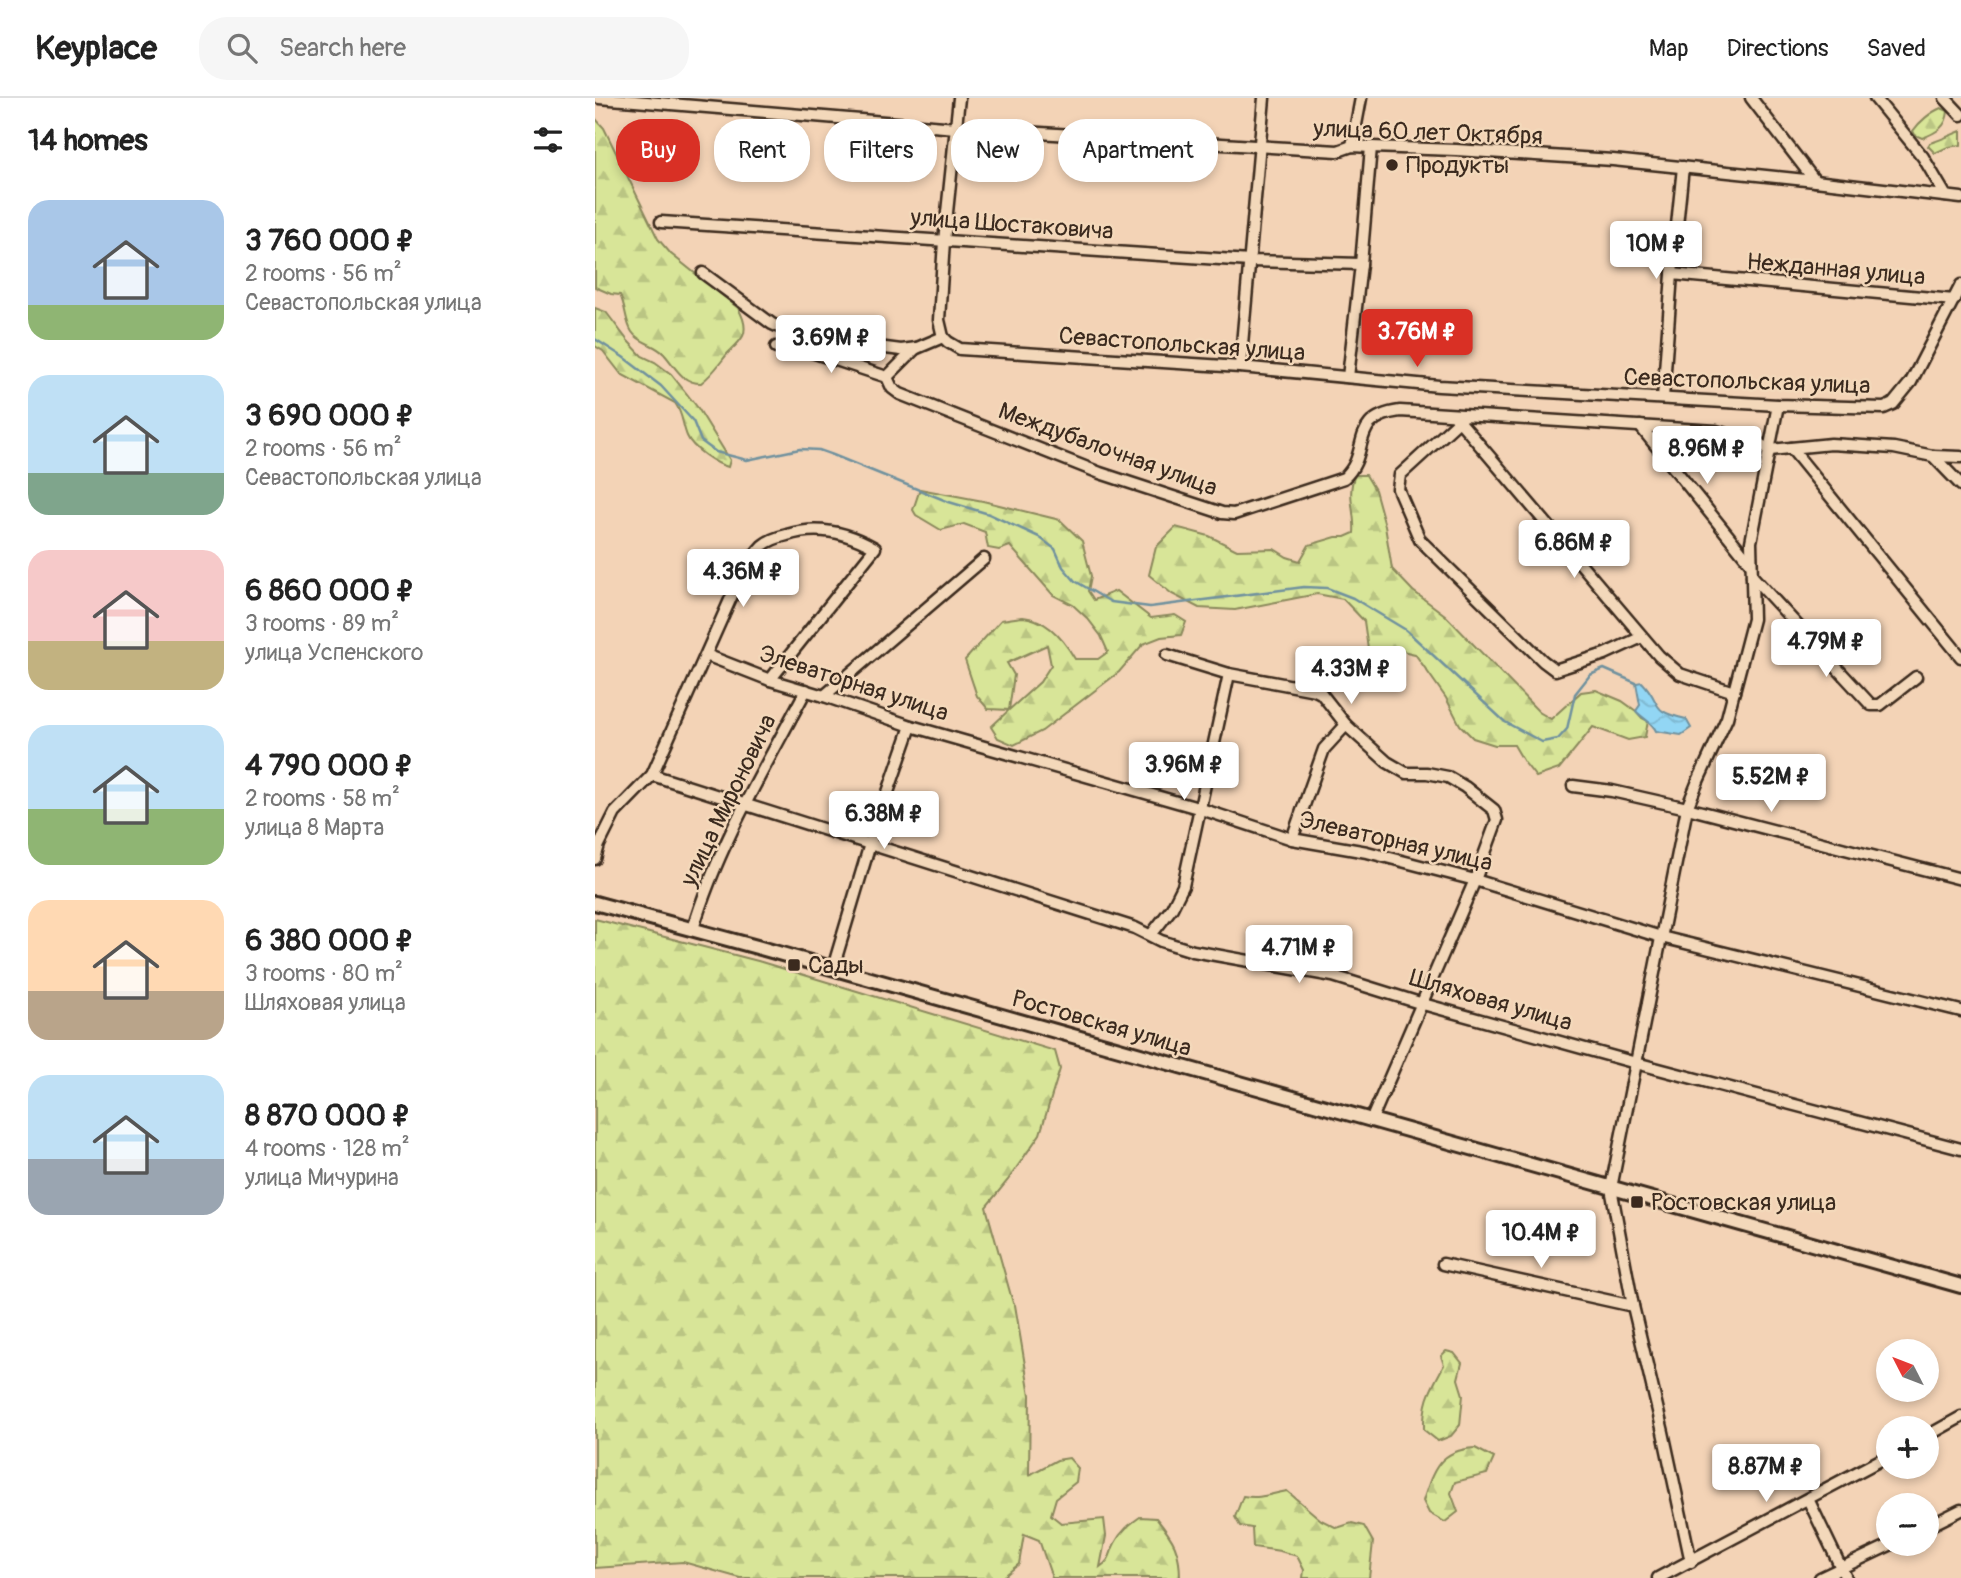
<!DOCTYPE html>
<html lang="en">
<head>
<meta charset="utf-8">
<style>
	body { margin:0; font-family:Pangolin,sans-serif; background:#f6f6f6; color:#222; height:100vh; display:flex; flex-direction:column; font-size:26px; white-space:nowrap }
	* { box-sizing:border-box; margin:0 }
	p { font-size:23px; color:#767676 }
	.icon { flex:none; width:38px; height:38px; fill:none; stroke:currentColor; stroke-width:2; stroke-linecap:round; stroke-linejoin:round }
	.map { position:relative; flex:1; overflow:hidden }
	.sheet { display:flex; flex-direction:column; background:#fff; width:595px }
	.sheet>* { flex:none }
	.guide { position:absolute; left:21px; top:21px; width:665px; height:63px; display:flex; gap:14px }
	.needle { width:46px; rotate:312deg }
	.buttons { position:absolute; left:1281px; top:1241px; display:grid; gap:14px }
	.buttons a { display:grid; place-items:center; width:63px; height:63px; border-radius:50%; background:#fff; box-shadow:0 4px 10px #0003; font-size:35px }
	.price { position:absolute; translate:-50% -60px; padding:0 16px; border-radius:7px; background:#fff; color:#222; font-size:23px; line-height:46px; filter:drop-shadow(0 2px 4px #0008) }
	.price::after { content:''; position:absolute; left:50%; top:42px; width:21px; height:16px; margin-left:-10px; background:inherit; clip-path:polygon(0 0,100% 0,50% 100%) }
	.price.selected { background:#d93025; color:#fff }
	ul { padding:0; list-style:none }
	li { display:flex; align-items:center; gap:21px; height:175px; padding:0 28px }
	li span { display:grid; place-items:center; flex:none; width:196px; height:140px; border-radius:21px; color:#555 }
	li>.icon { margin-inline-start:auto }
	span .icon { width:84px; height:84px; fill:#fffc; stroke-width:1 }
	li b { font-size:30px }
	h2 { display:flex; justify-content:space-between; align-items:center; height:84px; padding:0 28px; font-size:30px }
	.pill { padding:0 24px; border-radius:28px; background:#fff; box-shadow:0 4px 10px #0003; font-size:24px; line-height:63px }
	.pill.selected { background:#d93025; color:#fff }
	header { display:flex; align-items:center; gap:42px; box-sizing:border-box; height:98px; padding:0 35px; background:#fff; border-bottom:2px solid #e0e0e0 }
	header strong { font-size:33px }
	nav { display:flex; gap:38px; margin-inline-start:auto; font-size:24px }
	.search { width:490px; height:63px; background:#f6f6f6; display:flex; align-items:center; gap:18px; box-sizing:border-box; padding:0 24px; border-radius:28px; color:#767676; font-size:26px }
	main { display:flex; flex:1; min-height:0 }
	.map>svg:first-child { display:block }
	.forest { fill:url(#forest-firs); stroke:#8a885b; stroke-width:2; fill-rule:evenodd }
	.water { fill:url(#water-waves); stroke:#6f919e; stroke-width:2 }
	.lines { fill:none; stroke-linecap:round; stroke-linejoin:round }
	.stream { stroke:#6f919e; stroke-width:2.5 }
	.minor-casing { stroke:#3b2a1e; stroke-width:15 }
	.major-casing { stroke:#3b2a1e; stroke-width:18 }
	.minor { stroke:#f3d8ba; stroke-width:10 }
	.major { stroke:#f3d8ba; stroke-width:12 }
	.poi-dot { fill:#3b2a1e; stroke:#f3d8ba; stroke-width:2.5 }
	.labels { text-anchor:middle; stroke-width:5; stroke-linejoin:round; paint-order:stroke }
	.street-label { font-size:24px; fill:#3b2a1e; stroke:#f3d8ba }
	.poi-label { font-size:24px; fill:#3b2a1e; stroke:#f3d8ba; text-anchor:start }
</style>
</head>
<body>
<header>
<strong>Keyplace</strong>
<div class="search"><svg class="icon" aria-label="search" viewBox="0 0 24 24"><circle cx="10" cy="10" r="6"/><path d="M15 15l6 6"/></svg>Search here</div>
<nav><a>Map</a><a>Directions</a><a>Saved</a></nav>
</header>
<main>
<section class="sheet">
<h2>14 homes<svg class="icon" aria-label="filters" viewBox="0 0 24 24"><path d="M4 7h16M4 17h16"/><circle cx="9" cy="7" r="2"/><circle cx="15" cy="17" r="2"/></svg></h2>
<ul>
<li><span style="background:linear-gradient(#a9c7e8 75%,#8fb573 0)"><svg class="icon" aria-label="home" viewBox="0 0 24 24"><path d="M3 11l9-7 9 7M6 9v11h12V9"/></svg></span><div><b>3 760 000 ₽</b><p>2 rooms · 56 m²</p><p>Севастопольская улица</p></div></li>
<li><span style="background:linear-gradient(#bfe0f5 70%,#7fa58c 0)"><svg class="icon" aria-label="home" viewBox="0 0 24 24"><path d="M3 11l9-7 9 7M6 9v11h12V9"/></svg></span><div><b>3 690 000 ₽</b><p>2 rooms · 56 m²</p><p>Севастопольская улица</p></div></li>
<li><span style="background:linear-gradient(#f6c9c9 65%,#c2b280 0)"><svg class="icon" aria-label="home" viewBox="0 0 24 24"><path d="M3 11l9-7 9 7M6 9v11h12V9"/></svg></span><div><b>6 860 000 ₽</b><p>3 rooms · 89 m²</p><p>улица Успенского</p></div></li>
<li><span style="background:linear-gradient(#bfe0f5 60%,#8fb573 0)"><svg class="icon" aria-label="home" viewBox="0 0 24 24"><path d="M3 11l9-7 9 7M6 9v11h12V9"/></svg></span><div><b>4 790 000 ₽</b><p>2 rooms · 58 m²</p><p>улица 8 Марта</p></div></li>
<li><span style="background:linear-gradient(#ffd9b3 65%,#b9a48a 0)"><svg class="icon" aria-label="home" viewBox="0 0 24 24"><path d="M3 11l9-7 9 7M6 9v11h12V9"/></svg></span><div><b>6 380 000 ₽</b><p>3 rooms · 80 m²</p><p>Шляховая улица</p></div></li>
<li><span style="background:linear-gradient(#bfe0f5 60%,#9aa5b1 0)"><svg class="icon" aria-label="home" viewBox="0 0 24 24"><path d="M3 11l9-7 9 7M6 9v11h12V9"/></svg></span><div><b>8 870 000 ₽</b><p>4 rooms · 128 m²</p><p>улица Мичурина</p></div></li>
</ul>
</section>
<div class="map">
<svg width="1366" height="1480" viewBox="0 0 1366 1480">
	<defs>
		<pattern id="forest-firs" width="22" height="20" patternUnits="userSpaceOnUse" patternTransform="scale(1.75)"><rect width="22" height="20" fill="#d8e598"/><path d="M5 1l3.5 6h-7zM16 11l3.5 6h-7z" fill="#bac583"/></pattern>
		<pattern id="water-waves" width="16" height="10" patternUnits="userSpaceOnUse" patternTransform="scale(1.75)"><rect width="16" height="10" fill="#92d6f4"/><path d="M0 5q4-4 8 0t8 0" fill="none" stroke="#7fb8d1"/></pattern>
	</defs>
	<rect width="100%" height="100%" fill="#f3d3b6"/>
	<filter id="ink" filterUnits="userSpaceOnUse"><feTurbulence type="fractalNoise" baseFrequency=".0143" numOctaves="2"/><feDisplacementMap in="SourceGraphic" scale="14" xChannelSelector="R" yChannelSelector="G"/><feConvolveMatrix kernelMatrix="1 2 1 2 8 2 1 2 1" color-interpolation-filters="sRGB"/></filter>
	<g filter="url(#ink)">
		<g class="forest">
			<path d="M1346,10l7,3c-1,16 -12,22 -26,27l-7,-3 -2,-4c6,-9 18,-19 28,-23z"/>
			<path d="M0,20l9,10 54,111 13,15 67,54c4,7 9,19 5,28 -3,6 -10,12 -15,17 -9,11 -15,21 -27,30 -20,0 -26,-17 -37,-29 -9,-10 -25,-11 -32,-22 -7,-11 -6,-25 -12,-37l-9,-1 -16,-7z"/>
			<path d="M1366,33v14l-13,2 -13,6 -7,-7 2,-3c11,-3 21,-8 31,-12z"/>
			<path d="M0,210l11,4 22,29 14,15 13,6 16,12 27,34 32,52 -2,7c-12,-3 -36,-19 -41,-31 -5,-12 -4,-22 -12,-33l-54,-29 -18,-23 -8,-5z"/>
			<path d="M760,377h11l9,15 10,36 7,43 21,22 32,24 94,97 12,7 30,-27 15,-2 26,11 14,10 6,7 6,3 -3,16 -17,3 -35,-13 -34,42 -23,8 -12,-15 -10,-17h-19l-22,-7 -13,-13 -14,-27 -31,-44 -26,-6 -11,22 -13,-1 3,-20 -4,-28 -21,-22 -26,-5 -82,16 -36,-2 -27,-14 -23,-19 7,-28 20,-20 33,9 28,14 37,-1 13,8 13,4 9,-16 27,-8h9l9,-4c2,-19 -8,-39 1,-58z"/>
			<path d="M325,391l63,12 77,19 22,21 9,35 -3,15 6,9 22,-9 35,27 24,-3 11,7 -5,13 -20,2 -18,7 -24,28 -77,59 -28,14 -16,-7 -7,-11 18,-17 -21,-1 -11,-13 -12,-36 36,-40c6,0 15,-3 22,-3 24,2 41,23 52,42h23l10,-7 -7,-16 -13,-17 -15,-14 -20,-10 -43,-49 -11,4 -11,-2 -3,-16 -21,-8 -23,6 -25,-15 -3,-5zM452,547l4,20 -11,17 -31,28 5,-35 -7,-12z"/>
			<path d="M0,821l163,42 297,90 5,18 -20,65 -32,46 -22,27 27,96 2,2 15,90 -1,80 28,-15 12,-2 9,10 -2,14 -20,16 -5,17 10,8 43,-4 2,17 -6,31c12,-8 9,-13 15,-24 6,-12 15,-19 25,-26l16,1c18,22 24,32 24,60h-128l-13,-38 -15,-6 -5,30 -17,14h-262l-57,-16 -88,6z"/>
			<path d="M851,1253l8,2 8,10 -4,16 5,16 -3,30 -9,11 -13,5 -14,-11c-1,-29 6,-39 20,-65l-3,-9z"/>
			<path d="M880,1350l19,10 -7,16 -32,8 -4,11 7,19 -13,10 -16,-9 -6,-12c10,-31 16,-51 52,-53z"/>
			<path d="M692,1393l34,29 16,8 15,-5 12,3 9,16 -4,36h-66l1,-8 -7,-14 -17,-5 -27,-4 -1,-19 -12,-2 -5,-9 8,-21c19,3 26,-2 44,-5z"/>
		</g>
		<path class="water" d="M1047,584c22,23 5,28 44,37l5,9 -10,7 -25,-4c-4,-9 -13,-12 -20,-20l4,-6 -4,-22z"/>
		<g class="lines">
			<polyline class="stream" points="0,241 28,259 66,288 98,323 106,343 121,354 152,362 205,351 224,352 238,357 354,404 394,416 444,439 460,451 468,469 480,483 516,504 555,509 709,489 732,490 758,500 811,532 910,624 947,644 963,641 972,631 980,596 995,577 1009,571 1041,585"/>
			<g class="minor-casing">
				<g id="minor">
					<polyline points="4,0 361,30 743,53 757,48 776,49 861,52 1018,62 1220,83 1366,100"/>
					<polyline points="364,0 349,143 344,222 348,239 353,244 365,251 645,269 844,288 1183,307 1289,310 1298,306 1316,284 1366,187"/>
					<polyline points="1156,0 1220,83"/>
					<polyline points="1280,0 1328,59 1351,98"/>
					<polyline points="1350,0 1366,17"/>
					<polyline points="757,48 766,0"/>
					<polyline points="66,124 655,163 766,166"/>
					<polyline points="108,175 177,226 197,235 214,240 306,252 322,250 348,239"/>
					<polyline points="1077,176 1359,202"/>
					<polyline points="181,249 195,247 292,279"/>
					<polyline points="645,269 669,0"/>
					<path d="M292,279l5,11 8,6 200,79 122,40 12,1 110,-36c28,-25 3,-60 56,-67l316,20 42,12 12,7 61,-6 63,4 39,8 28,29"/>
					<polyline points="292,279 321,250"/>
					<polyline points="753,279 766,166 776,49"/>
					<polyline points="1068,300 1077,176 1088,69"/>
					<polyline points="861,319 1064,558 1085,576 1139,594"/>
					<polyline points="864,323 805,377 803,391 825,442 948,563 960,572 1010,556 1047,539"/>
					<polyline points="1045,328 1156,466"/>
					<polyline points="1196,350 1366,559"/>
					<polyline points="1338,358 1366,359"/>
					<polyline points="1157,478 1276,607 1285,607 1321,579"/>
					<polyline points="111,557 175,582 229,598 316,628 603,710 697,741 772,754 880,782 1066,839 1366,913"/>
					<polyline points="572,557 634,576 720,592 726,595 751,627 792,664 811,675 832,675 853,679 870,689 899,712 902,722 880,782 776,1023"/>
					<polyline points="229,598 389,461"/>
					<polyline points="57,677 540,830 566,843 598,853 738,878 828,906 1041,965 1366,1051"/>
					<polyline points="978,688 1017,693 1092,710 1366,781"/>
					<polyline points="697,741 729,651 751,627"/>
					<path d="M0,761l4,-14 16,-32 37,-38 86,-193c7,-12 14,-26 24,-36 7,-6 16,-9 25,-11 31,-10 60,-3 88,13l-105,132"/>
					<path d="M98,831c25,-84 72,-161 113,-239"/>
					<polyline points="556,837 577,810 588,788 634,576"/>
					<polyline points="238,870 275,746 316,628"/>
					<polyline points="848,1166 1038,1208"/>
					<polyline points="1332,1338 1366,1319"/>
					<polyline points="1213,1401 1251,1480"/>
					<polyline points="1332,1429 1366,1412"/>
					<polyline points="1096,1464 1068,1334 1038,1208 1016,1090 1092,710 1103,683 1132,620 1158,521 1156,444 1183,307"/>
					<polyline points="1063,1480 1293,1358"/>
					<polyline points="1225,1480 1297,1446"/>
				</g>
			</g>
			<g class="major-casing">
				<polyline id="major" points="0,805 162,849 1366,1188"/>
			</g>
			<use href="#minor" class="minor"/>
			<use href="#major" class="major"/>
		</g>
	</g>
	<g class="poi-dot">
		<circle cx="797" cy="67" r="7"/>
		<rect x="192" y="860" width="14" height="14" rx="3.5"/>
		<rect x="1035" y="1097" width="14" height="14" rx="3.5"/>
	</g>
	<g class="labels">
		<g class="street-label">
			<text transform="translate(833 34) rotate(2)" y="8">улица 60 лет Октября</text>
			<text transform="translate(417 126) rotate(4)" y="8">улица Шостаковича</text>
			<text transform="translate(1241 171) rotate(5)" y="8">Нежданная улица</text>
			<text transform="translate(587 246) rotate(4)" y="8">Севастопольская улица</text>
			<text transform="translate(1152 283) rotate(2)" y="8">Севастопольская улица</text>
			<text transform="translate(513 351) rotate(20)" y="8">Междубалочная улица</text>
			<text transform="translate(259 585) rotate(18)" y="8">Элеваторная улица</text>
			<text transform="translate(133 702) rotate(-64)" y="8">улица Мироновича</text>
			<text transform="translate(801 743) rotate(13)" y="8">Элеваторная улица</text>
			<text transform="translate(896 902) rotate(16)" y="8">Шляховая улица</text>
			<text transform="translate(507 925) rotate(16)" y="8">Ростовская улица</text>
		</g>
		<g class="poi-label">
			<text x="811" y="75">Продукты</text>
			<text x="213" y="875">Сады</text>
			<text x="1056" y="1112">Ростовская улица</text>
		</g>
	</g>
</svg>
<div class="buttons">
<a><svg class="needle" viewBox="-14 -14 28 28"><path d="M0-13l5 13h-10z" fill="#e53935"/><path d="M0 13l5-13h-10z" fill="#767676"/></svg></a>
<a>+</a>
<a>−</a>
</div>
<b class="price" style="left:1061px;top:183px">10M ₽</b>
<b class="price selected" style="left:822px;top:271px">3.76M ₽</b>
<b class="price" style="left:236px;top:277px">3.69M ₽</b>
<b class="price" style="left:1112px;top:388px">8.96M ₽</b>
<b class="price" style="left:979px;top:482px">6.86M ₽</b>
<b class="price" style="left:148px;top:511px">4.36M ₽</b>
<b class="price" style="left:1231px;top:581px">4.79M ₽</b>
<b class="price" style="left:756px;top:608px">4.33M ₽</b>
<b class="price" style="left:589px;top:704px">3.96M ₽</b>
<b class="price" style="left:1176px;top:716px">5.52M ₽</b>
<b class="price" style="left:289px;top:753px">6.38M ₽</b>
<b class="price" style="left:704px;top:887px">4.71M ₽</b>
<b class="price" style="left:946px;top:1172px">10.4M ₽</b>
<b class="price" style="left:1171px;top:1406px">8.87M ₽</b>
<div class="guide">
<a class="pill selected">Buy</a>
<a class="pill">Rent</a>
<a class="pill">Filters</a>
<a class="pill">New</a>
<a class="pill">Apartment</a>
</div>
</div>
</main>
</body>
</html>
